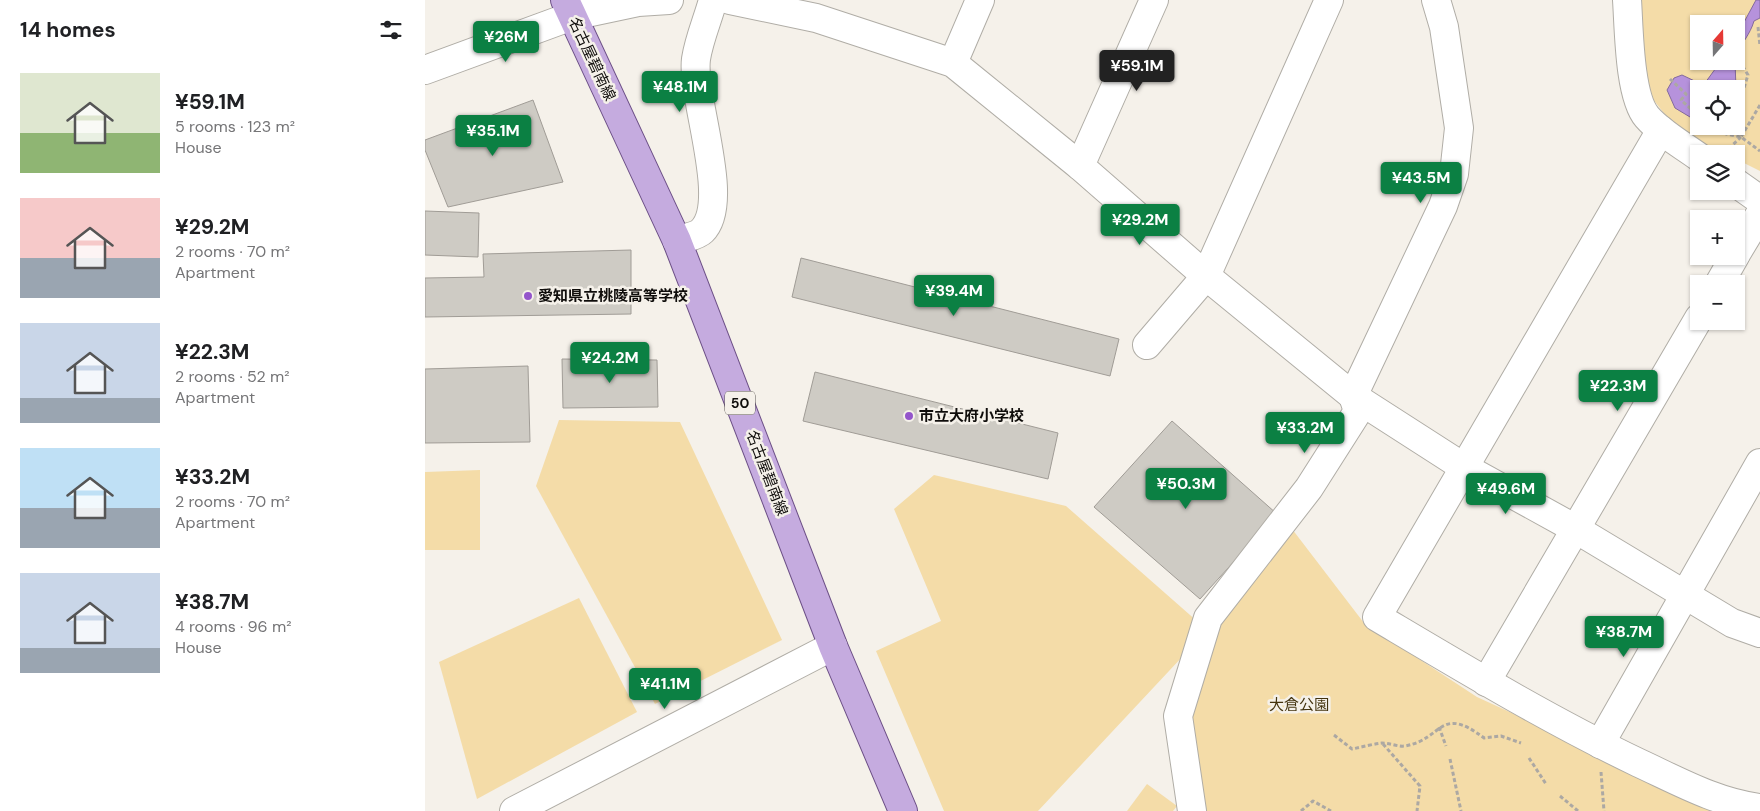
<!DOCTYPE html>
<html lang="en">
<head>
<meta charset="utf-8">
<style>
	body { margin:0; font-family:"DM Sans","Noto Sans JP",sans-serif; background:#f2f2f2; color:#202124; height:100vh; display:flex; flex-direction:column; font-size:19px; white-space:nowrap }
	* { box-sizing:border-box; margin:0 }
	p { font-size:16px; color:#757577 }
	.icon { flex:none; width:28px; height:28px; fill:none; stroke:currentColor; stroke-width:2; stroke-linecap:round; stroke-linejoin:round }
	.map { position:relative; flex:1; overflow:hidden }
	.side { display:flex; flex-direction:column; background:#fff; width:425px }
	.side>* { flex:none }
	.needle { width:32px; rotate:20deg }
	.tools { position:absolute; left:1265px; top:15px; display:grid; gap:10px }
	.tools a { display:grid; place-items:center; width:55px; height:55px; border-radius:0px; background:#fff; box-shadow:0 1px 4px #0004; font-size:25px }
	.price { position:absolute; translate:-50% -42px; padding:0 11px; border-radius:5px; background:#0b8043; color:#fff; font-size:16px; line-height:32px; filter:drop-shadow(0 1px 2px #0008) }
	.price::after { content:''; position:absolute; left:50%; top:30px; width:15px; height:11px; margin-left:-8px; background:inherit; clip-path:polygon(0 0,100% 0,50% 100%) }
	.price.on { background:#222; color:#fff }
	ul { padding:0; list-style:none }
	li { display:flex; align-items:center; gap:15px; height:125px; padding:0 20px }
	li span { display:grid; place-items:center; flex:none; width:140px; height:100px; border-radius:0px; color:#555 }
	li>.icon { margin-inline-start:auto }
	span .icon { width:60px; height:60px; fill:#fffc; stroke-width:1 }
	li b { font-size:21px }
	h2 { display:flex; justify-content:space-between; align-items:center; height:60px; padding:0 20px; font-size:21px }
	main { display:flex; flex:1; min-height:0 }
	.map>svg:first-child { display:block }
	.green { fill:#f4dca8; fill-rule:evenodd }
	.water { fill:#b692dc; stroke:#846a9d }
	.building { fill:#cecbc4; stroke:#a09c96 }
	.lines { fill:none; stroke-linecap:round; stroke-linejoin:round }
	.minor-casing { stroke:#b0ada6; stroke-width:30 }
	.major-casing { stroke:#6c4f86; stroke-width:30 }
	.path { stroke:#aca8a3; stroke-width:3; stroke-dasharray:4 2.5; stroke-linecap:butt }
	.minor { stroke:#fff; stroke-width:28 }
	.major { stroke:#c5abdf; stroke-width:28 }
	.poi-dot { fill:#9455cb; stroke:#f5f1ea; stroke-width:2 }
	.labels { text-anchor:middle; stroke-width:5; stroke-linejoin:round; paint-order:stroke }
	.shield { fill:#f5f1ea; stroke:#54514e; stroke-width:1 }
	.shield-label { font-size:14px; font-weight:bold; fill:#0f0d0b }
	.street-label { font-size:15px; fill:#0f0d0b; stroke:#f5f1ea }
	.poi-label { font-size:15px; font-weight:bold; fill:#0f0d0b; stroke:#f5f1ea; text-anchor:start }
	.park-label { font-size:15px; fill:#44340f; stroke:#f5f1ea }
</style>
</head>
<body>
<main>
<section class="side">
<h2>14 homes<svg class="icon" aria-label="filters" viewBox="0 0 24 24"><path d="M4 7h16M4 17h16"/><circle cx="9" cy="7" r="2"/><circle cx="15" cy="17" r="2"/></svg></h2>
<ul>
<li><span style="background:linear-gradient(#dfe7d0 60%,#8fb573 0)"><svg class="icon" aria-label="home" viewBox="0 0 24 24"><path d="M3 11l9-7 9 7M6 9v11h12V9"/></svg></span><div><b>¥59.1M</b><p>5 rooms · 123 m²</p><p>House</p></div></li>
<li><span style="background:linear-gradient(#f6c9c9 60%,#9aa5b1 0)"><svg class="icon" aria-label="home" viewBox="0 0 24 24"><path d="M3 11l9-7 9 7M6 9v11h12V9"/></svg></span><div><b>¥29.2M</b><p>2 rooms · 70 m²</p><p>Apartment</p></div></li>
<li><span style="background:linear-gradient(#c9d6e8 75%,#9aa5b1 0)"><svg class="icon" aria-label="home" viewBox="0 0 24 24"><path d="M3 11l9-7 9 7M6 9v11h12V9"/></svg></span><div><b>¥22.3M</b><p>2 rooms · 52 m²</p><p>Apartment</p></div></li>
<li><span style="background:linear-gradient(#bfe0f5 60%,#9aa5b1 0)"><svg class="icon" aria-label="home" viewBox="0 0 24 24"><path d="M3 11l9-7 9 7M6 9v11h12V9"/></svg></span><div><b>¥33.2M</b><p>2 rooms · 70 m²</p><p>Apartment</p></div></li>
<li><span style="background:linear-gradient(#c9d6e8 75%,#9aa5b1 0)"><svg class="icon" aria-label="home" viewBox="0 0 24 24"><path d="M3 11l9-7 9 7M6 9v11h12V9"/></svg></span><div><b>¥38.7M</b><p>4 rooms · 96 m²</p><p>House</p></div></li>
</ul>
</section>
<div class="map">
<svg width="1335" height="811" viewBox="0 0 1335 811">
	<rect width="100%" height="100%" fill="#f5f1ea"/>
	<g class="green">
		<path d="M1213,0h122v171l-24,-12v-5h-11l-48,-24 -32,-41zM1274,24h37v37h-37zM1274,89h37v37h-37z"/>
		<polygon points="134,420 255,422 357,640 230,704 111,486"/>
		<polygon points="55,470 55,550 0,550 0,472"/>
		<polygon points="509,475 641,506 773,622 773,640 613,811 519,811 451,651 516,621 469,509"/>
		<polygon points="864,525 939,623 1052,697 1180,756 1328,811 775,811 759,718 788,622"/>
		<polygon points="154,598 212,712 52,799 14,662"/>
		<polygon points="722,784 752,806 748,811 702,811"/>
	</g>
	<g class="water">
		<path d="M1331,0h4v18l-6,3c-4,14 -13,22 -18,36v-20z"/>
		<polygon points="1296,61 1310,61 1311,89 1274,89 1274,120 1270,120 1250,108 1242,90 1249,78 1257,75 1276,84 1280,83"/>
	</g>
	<g class="building">
		<polygon points="108,100 138,182 23,207 0,150 0,140"/>
		<polygon points="0,211 54,213 53,257 0,255"/>
		<polygon points="206,250 206,314 0,317 0,278 59,277 58,254"/>
		<polygon points="376,258 694,339 685,376 367,297"/>
		<polygon points="137,359 232,360 233,407 138,408"/>
		<polygon points="103,366 105,442 0,443 0,369"/>
		<polygon points="390,372 633,433 623,479 378,421"/>
		<polygon points="747,421 852,514 775,599 669,507"/>
	</g>
	<g class="lines">
		<g class="minor-casing">
			<g id="minor">
				<polyline points="305,0 391,18 528,63 655,166 781,276 928,396 1040,468 1149,528 1307,623 1335,633"/>
				<path d="M1202,0c2,28 2,96 20,117 14,16 34,27 52,40"/>
				<polyline points="528,63 555,0"/>
				<polyline points="0,70 147,16 213,2 244,0"/>
				<path d="M1236,130l-284,487c86,51 172,103 262,146 39,18 78,40 121,45"/>
				<polyline points="655,166 729,0"/>
				<polyline points="1311,183 1335,200"/>
				<path d="M252,241c7,-3 20,-5 25,-10 30,-29 -11,-133 -6,-172 3,-20 12,-40 17,-59"/>
				<polyline points="1311,254 1335,214"/>
				<polyline points="1294,284 1310,256"/>
				<polyline points="722,345 781,276 904,0"/>
				<polyline points="1061,682 1274,318"/>
				<polyline points="1175,744 1335,463"/>
				<polyline points="89,811 408,646"/>
				<polyline points="767,811 753,716 783,618 884,488 933,411 928,396 1018,206 1029,174 1034,128 1019,27 1011,0"/>
			</g>
		</g>
		<g class="major-casing">
			<polyline id="major" points="140,0 252,241 408,646 478,811"/>
		</g>
		<g class="path">
			<polyline points="1333,27 1335,46"/>
			<polyline points="1311,55 1323,75 1311,113"/>
			<polyline points="1245,79 1261,94 1256,100 1266,109 1272,101 1274,103"/>
			<polyline points="1335,105 1316,137 1335,151"/>
			<polyline points="1305,126 1301,134 1316,137"/>
			<polyline points="1299,153 1316,137"/>
			<polyline points="1014,727 1021,746"/>
			<path d="M909,735l18,14c10,-2 21,-5 30,-6 8,0 16,4 23,3 39,-7 34,-42 79,-8l17,-2 20,7"/>
			<polyline points="958,744 995,786 992,811"/>
			<polyline points="1104,758 1121,784"/>
			<polyline points="1025,759 1036,811"/>
			<polyline points="1176,772 1179,811"/>
			<polyline points="1135,796 1153,811"/>
			<polyline points="876,811 888,801 906,811"/>
		</g>
		<use href="#minor" class="minor"/>
		<use href="#major" class="major"/>
	</g>
	<g class="poi-dot">
		<circle cx="103" cy="296" r="5"/>
		<circle cx="484" cy="416" r="5"/>
	</g>
	<g class="labels">
		<rect class="shield" x="300" y="391.5" width="30" height="23" rx="4"/>
		<g class="shield-label">
			<text x="315" y="408">50</text>
		</g>
		<g class="street-label">
			<text transform="translate(167 59) rotate(65)" y="5">名古屋碧南線</text>
			<text transform="translate(342 473) rotate(69)" y="5">名古屋碧南線</text>
		</g>
		<g class="poi-label">
			<text x="113" y="301">愛知県立桃陵高等学校</text>
			<text x="494" y="421">市立大府小学校</text>
		</g>
		<g class="park-label">
			<text x="874" y="710">大倉公園</text>
		</g>
	</g>
</svg>
<div class="tools">
<a><svg class="needle" viewBox="-14 -14 28 28"><path d="M0-13l5 13h-10z" fill="#e53935"/><path d="M0 13l5-13h-10z" fill="#757577"/></svg></a>
<a><svg class="icon" aria-label="locate" viewBox="0 0 24 24"><circle cx="12" cy="12" r="6"/><path d="M12 2v4M12 18v4M2 12h4M18 12h4"/></svg></a>
<a><svg class="icon" aria-label="layers" viewBox="0 0 24 24"><path d="M12 4l9 5-9 5-9-5zM3 14l9 5 9-5"/></svg></a>
<a>+</a>
<a>−</a>
</div>
<b class="price" style="left:81px;top:63px">¥26M</b>
<b class="price on" style="left:712px;top:92px">¥59.1M</b>
<b class="price" style="left:255px;top:113px">¥48.1M</b>
<b class="price" style="left:68px;top:157px">¥35.1M</b>
<b class="price" style="left:996px;top:204px">¥43.5M</b>
<b class="price" style="left:715px;top:246px">¥29.2M</b>
<b class="price" style="left:529px;top:317px">¥39.4M</b>
<b class="price" style="left:185px;top:384px">¥24.2M</b>
<b class="price" style="left:1193px;top:412px">¥22.3M</b>
<b class="price" style="left:880px;top:454px">¥33.2M</b>
<b class="price" style="left:761px;top:510px">¥50.3M</b>
<b class="price" style="left:1081px;top:515px">¥49.6M</b>
<b class="price" style="left:1199px;top:658px">¥38.7M</b>
<b class="price" style="left:240px;top:710px">¥41.1M</b>
</div>
</main>
</body>
</html>
